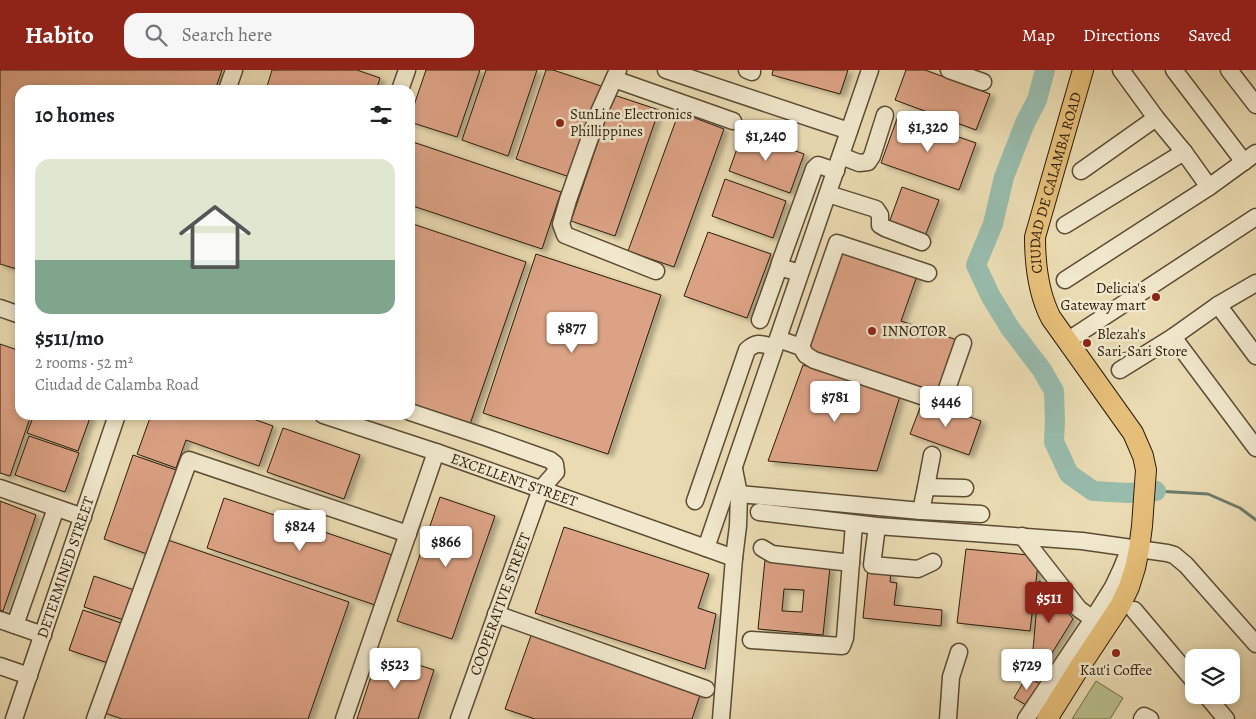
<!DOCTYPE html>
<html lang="en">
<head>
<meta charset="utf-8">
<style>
	body { margin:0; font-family:Alegreya,serif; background:#f6f6f6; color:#202124; height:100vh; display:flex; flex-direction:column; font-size:19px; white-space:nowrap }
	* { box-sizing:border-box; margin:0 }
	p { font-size:16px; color:#757577 }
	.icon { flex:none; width:28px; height:28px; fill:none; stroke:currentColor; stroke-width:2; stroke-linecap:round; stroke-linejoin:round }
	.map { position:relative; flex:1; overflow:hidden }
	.details { position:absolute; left:15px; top:15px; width:400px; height:335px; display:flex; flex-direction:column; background:#fff; border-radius:15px; box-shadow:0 2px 8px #0003 }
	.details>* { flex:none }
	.controls { position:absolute; left:1185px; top:579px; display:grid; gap:10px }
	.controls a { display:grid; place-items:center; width:55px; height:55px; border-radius:10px; background:#fff; box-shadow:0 2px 8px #0003; font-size:25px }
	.price { position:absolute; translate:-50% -42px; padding:0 11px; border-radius:5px; background:#fff; color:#222; font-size:16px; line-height:32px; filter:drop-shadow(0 1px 2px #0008) }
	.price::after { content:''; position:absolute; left:50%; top:30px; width:15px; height:11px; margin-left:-8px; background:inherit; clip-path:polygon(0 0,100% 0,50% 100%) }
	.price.on { background:#8f2418; color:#fff }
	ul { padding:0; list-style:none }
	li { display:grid; align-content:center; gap:10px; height:265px; padding:0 20px }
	li span { display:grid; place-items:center; height:155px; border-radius:15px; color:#555 }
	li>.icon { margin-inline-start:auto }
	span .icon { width:90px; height:90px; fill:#fffc; stroke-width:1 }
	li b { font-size:21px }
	h2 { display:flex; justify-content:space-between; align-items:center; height:60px; padding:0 20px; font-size:21px }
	header { display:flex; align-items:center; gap:30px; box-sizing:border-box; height:70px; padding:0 25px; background:#8f2418; color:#fff }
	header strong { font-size:24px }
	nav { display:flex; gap:28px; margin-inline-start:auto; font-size:18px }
	.search { width:350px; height:45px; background:#f6f6f6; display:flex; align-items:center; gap:12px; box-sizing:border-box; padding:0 18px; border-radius:15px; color:#757577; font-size:19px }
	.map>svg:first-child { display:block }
	.green { fill:#b8c08c; stroke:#726e4b }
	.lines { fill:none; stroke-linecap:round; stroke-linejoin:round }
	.stream { stroke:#6c7b6b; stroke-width:3 }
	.river { stroke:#98bbac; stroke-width:20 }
	.building { fill:#dca285; stroke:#2b1c0a; fill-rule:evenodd; filter:url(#shadow) }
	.minor-casing { stroke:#5b4c34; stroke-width:19 }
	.major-casing { stroke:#2b1c0a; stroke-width:22 }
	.minor { stroke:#f1e8cd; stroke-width:16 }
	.major { stroke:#e5be79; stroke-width:20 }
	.poi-dot { fill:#8f2418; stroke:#f1e8cd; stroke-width:2 }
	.labels { text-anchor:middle; stroke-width:5; stroke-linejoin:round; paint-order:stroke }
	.poi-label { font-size:15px; fill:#2b1c0a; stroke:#f1e8cd; text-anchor:start }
	.street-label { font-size:15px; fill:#2b1c0a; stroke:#f1e8cd }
</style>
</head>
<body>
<header>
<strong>Habito</strong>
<div class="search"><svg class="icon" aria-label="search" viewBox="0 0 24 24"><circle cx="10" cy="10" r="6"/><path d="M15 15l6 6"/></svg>Search here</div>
<nav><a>Map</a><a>Directions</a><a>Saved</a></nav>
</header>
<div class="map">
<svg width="1256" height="649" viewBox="0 0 1256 649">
	<defs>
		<filter id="shadow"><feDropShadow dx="5" dy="3" stdDeviation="2.5" flood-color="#0004"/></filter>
	</defs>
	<rect width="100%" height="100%" fill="#eadbb2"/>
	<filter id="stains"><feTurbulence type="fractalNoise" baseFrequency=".004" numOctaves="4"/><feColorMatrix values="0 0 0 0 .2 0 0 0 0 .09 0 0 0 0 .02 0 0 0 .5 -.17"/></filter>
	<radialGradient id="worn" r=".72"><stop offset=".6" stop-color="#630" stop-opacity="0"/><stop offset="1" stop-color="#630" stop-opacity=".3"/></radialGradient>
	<polygon class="green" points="1096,611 1123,628 1110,649 1072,649"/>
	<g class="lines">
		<polyline class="stream" points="1156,421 1208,424 1240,438 1256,450"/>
		<polyline class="river" points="1045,0 1037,30 1025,53 1004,107 993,154 976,195 990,225 1010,258 1042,300 1054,321 1055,350 1054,372 1069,404 1093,421 1128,423 1156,421"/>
	</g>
	<g class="building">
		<polygon points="0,0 222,0 215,20 20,20 20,200 0,194"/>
		<polygon points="272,0 357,0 380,8 376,20 266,20"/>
		<polygon points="426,0 480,0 457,67 410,52 410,47"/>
		<polygon points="486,0 537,0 508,86 462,70"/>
		<polygon points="546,0 553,0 604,17 573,108 516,89"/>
		<polygon points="773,0 848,0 840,24 772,5"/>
		<polygon points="906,0 925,0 990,24 976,60 895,30"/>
		<polygon points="614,25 659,40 615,166 571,151"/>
		<polygon points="679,42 724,59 674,197 628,181"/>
		<polygon points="898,46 976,73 959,120 881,93"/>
		<polygon points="743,62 804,84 790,123 729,101"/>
		<polygon points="410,71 561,122 542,179 410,135"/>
		<polygon points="725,109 786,131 773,168 712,146"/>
		<polygon points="902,117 939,130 925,166 889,153"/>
		<polygon points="410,153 526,192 469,357 410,337"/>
		<polygon points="708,162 771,184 747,248 684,226"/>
		<polygon points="842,177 918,203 901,251 960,271 941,325 806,279"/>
		<polygon points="536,184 661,225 608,384 483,343"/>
		<polygon points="0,274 20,281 20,345 31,345 10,406 0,403"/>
		<polygon points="803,295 900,326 877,401 768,391"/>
		<polygon points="923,330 981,351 969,385 910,364"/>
		<polygon points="34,345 91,345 78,381 27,363"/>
		<polygon points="151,345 242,345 273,356 259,396 186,370 176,398 137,384"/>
		<polygon points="283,358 360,385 344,429 267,402"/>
		<polygon points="29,366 79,383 65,422 15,405"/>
		<polygon points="133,385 176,400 147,484 104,469"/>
		<polygon points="440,427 495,446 452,569 397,551"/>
		<polygon points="224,428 392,485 375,535 207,478"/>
		<polygon points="0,431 36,445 3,541 0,540"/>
		<polygon points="564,457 709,504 698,538 716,544 705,599 535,543"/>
		<polygon points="162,468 349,532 308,649 122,649 102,642"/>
		<polygon points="966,479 1039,486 1030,561 957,553"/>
		<path d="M765,490l65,7 -7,68 -65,-6zM784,519l20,1 -2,22 -20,-1z"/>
		<polygon points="868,499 891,501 890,512 897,513 894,535 942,540 941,556 863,548"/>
		<polygon points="94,506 134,520 124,550 84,537"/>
		<polygon points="1039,511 1048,516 1073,549 1044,596 1032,591"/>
		<polygon points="83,540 121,553 108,593 69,580"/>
		<polygon points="533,560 702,619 692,649 535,649 505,639"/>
		<polygon points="379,582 434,600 418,649 357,649"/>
		<polygon points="1027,606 1040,614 1026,635 1014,628"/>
	</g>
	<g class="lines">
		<g class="minor-casing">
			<g id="minor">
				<polyline points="618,0 599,42 568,130 561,154 565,165 656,201"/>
				<polyline points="666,0 849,61"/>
				<polyline points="747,0 752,2"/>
				<polyline points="949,0 983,12"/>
				<polyline points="1121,0 1156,48 1184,82 1209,117"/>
				<polyline points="1174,0 1244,92"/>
				<polyline points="1229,0 1256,35"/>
				<polyline points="614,9 733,51"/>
				<polyline points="227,20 234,0"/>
				<polyline points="400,20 407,0"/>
				<polyline points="841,86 859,93 868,92 872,86 885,45"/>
				<polyline points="1081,101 1156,48"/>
				<polyline points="828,124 876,139 880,145 880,155 885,158 922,172"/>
				<polyline points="1065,155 1184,82"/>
				<polyline points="800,203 779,197 780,193 814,99 818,95 836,101"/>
				<polyline points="1065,210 1209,117 1256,83"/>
				<polyline points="1218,235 1256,286"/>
				<polyline points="0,238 20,245"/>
				<polyline points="760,250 779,197"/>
				<polyline points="1173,267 1256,378"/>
				<polyline points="778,269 801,277 806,285 814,290 942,333 963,273"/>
				<polyline points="1067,271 1256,147"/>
				<polyline points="801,277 837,173 928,203"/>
				<polyline points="1120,300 1173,267 1218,235 1256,213"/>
				<polyline points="410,342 488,368 550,390 555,394 556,402 541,419 459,649"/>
				<path id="s1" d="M323,345l113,37 298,106"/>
				<polyline points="926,417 965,418"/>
				<polyline points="0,418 83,447"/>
				<polyline points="739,424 921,441 981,444"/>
				<path d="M695,431l52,-151c10,-9 15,-6 27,-3"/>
				<polyline points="921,441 926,417 932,385"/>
				<polyline points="759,442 877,456 1082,471 1167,483 1174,485 1186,495 1256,574"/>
				<polyline points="877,456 872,495 918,499 933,492"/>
				<polyline points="1022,466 1079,539 1093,549 1026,649"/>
				<polyline points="706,478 870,0"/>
				<polyline points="762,478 772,484 851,493"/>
				<polyline points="1134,540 1194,611"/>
				<polyline points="496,544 706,619"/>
				<polyline points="1093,549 1113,517 1121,500 1130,478"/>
				<polyline points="0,550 43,565"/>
				<polyline points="15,555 56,438"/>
				<polyline points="751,570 842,576 845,568 854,454"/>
				<polyline points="0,596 29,606"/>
				<polyline points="1206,625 1226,649"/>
				<path id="s2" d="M14,649l103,-304"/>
				<polyline points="95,649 189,390 408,464"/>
				<polyline points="344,649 436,382"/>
				<polyline points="721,649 734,488 738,456 739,424 734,399"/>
				<polyline points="948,649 951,607 959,582"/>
				<polyline points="1142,649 1144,646 1150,649"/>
			</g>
		</g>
		<g class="major-casing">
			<g id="major">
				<path id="s3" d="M1047,649l32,-51 41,-62 9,-19 6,-19 4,-19 3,-23 4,-56 -3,-14 -10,-23 -82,-115c-13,-25 -16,-53 -16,-81l48,-167"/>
			</g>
		</g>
		<use href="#minor" class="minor"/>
		<use href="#major" class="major"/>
	</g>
	<g class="poi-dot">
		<circle cx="560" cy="53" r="5"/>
		<circle cx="1156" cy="227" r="5"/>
		<circle cx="872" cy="261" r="5"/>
		<circle cx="1087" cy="273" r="5"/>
		<circle cx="1116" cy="583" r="5"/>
	</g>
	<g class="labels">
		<g class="poi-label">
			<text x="570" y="49">SunLine Electronics<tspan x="570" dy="17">Phillippines</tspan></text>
			<text x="1146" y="223" text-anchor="end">Delicia's<tspan x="1146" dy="17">Gateway mart</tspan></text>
			<text x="882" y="266">INNOTOR</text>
			<text x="1097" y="269">Blezah's<tspan x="1097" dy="17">Sari-Sari Store</tspan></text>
			<text x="1116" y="605" text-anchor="middle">Kau'i Coffee</text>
		</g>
		<g class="street-label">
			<text dy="5" stroke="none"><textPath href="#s3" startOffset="595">CIUDAD DE CALAMBA ROAD</textPath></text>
			<text dy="5" stroke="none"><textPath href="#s1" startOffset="202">EXCELLENT STREET</textPath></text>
			<text dy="5" stroke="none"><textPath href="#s2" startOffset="160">DETERMINED STREET</textPath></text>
			<text transform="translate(500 534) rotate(-70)" y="5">COOPERATIVE STREET</text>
		</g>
	</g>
	<rect width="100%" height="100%" filter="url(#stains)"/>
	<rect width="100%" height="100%" fill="url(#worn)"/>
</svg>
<div class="controls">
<a><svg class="icon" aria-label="layers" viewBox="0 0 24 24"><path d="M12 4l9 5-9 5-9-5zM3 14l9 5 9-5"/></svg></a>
</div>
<b class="price" style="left:928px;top:83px">$1,320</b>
<b class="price" style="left:766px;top:92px">$1,240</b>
<b class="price" style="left:572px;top:284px">$877</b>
<b class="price" style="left:835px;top:353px">$781</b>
<b class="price" style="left:946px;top:358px">$446</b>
<b class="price" style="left:300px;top:482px">$824</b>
<b class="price" style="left:446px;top:498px">$866</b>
<b class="price on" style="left:1049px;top:554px">$511</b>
<b class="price" style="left:395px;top:620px">$523</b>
<b class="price" style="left:1027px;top:621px">$729</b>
<section class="details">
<h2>10 homes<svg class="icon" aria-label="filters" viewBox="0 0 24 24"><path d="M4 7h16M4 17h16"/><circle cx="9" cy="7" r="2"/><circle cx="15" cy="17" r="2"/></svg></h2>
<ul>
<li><span style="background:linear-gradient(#dfe7d0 65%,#7fa58c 0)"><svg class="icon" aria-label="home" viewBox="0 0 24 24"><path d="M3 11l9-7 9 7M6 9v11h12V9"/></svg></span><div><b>$511/mo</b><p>2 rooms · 52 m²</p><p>Ciudad de Calamba Road</p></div></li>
</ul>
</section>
</div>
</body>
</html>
